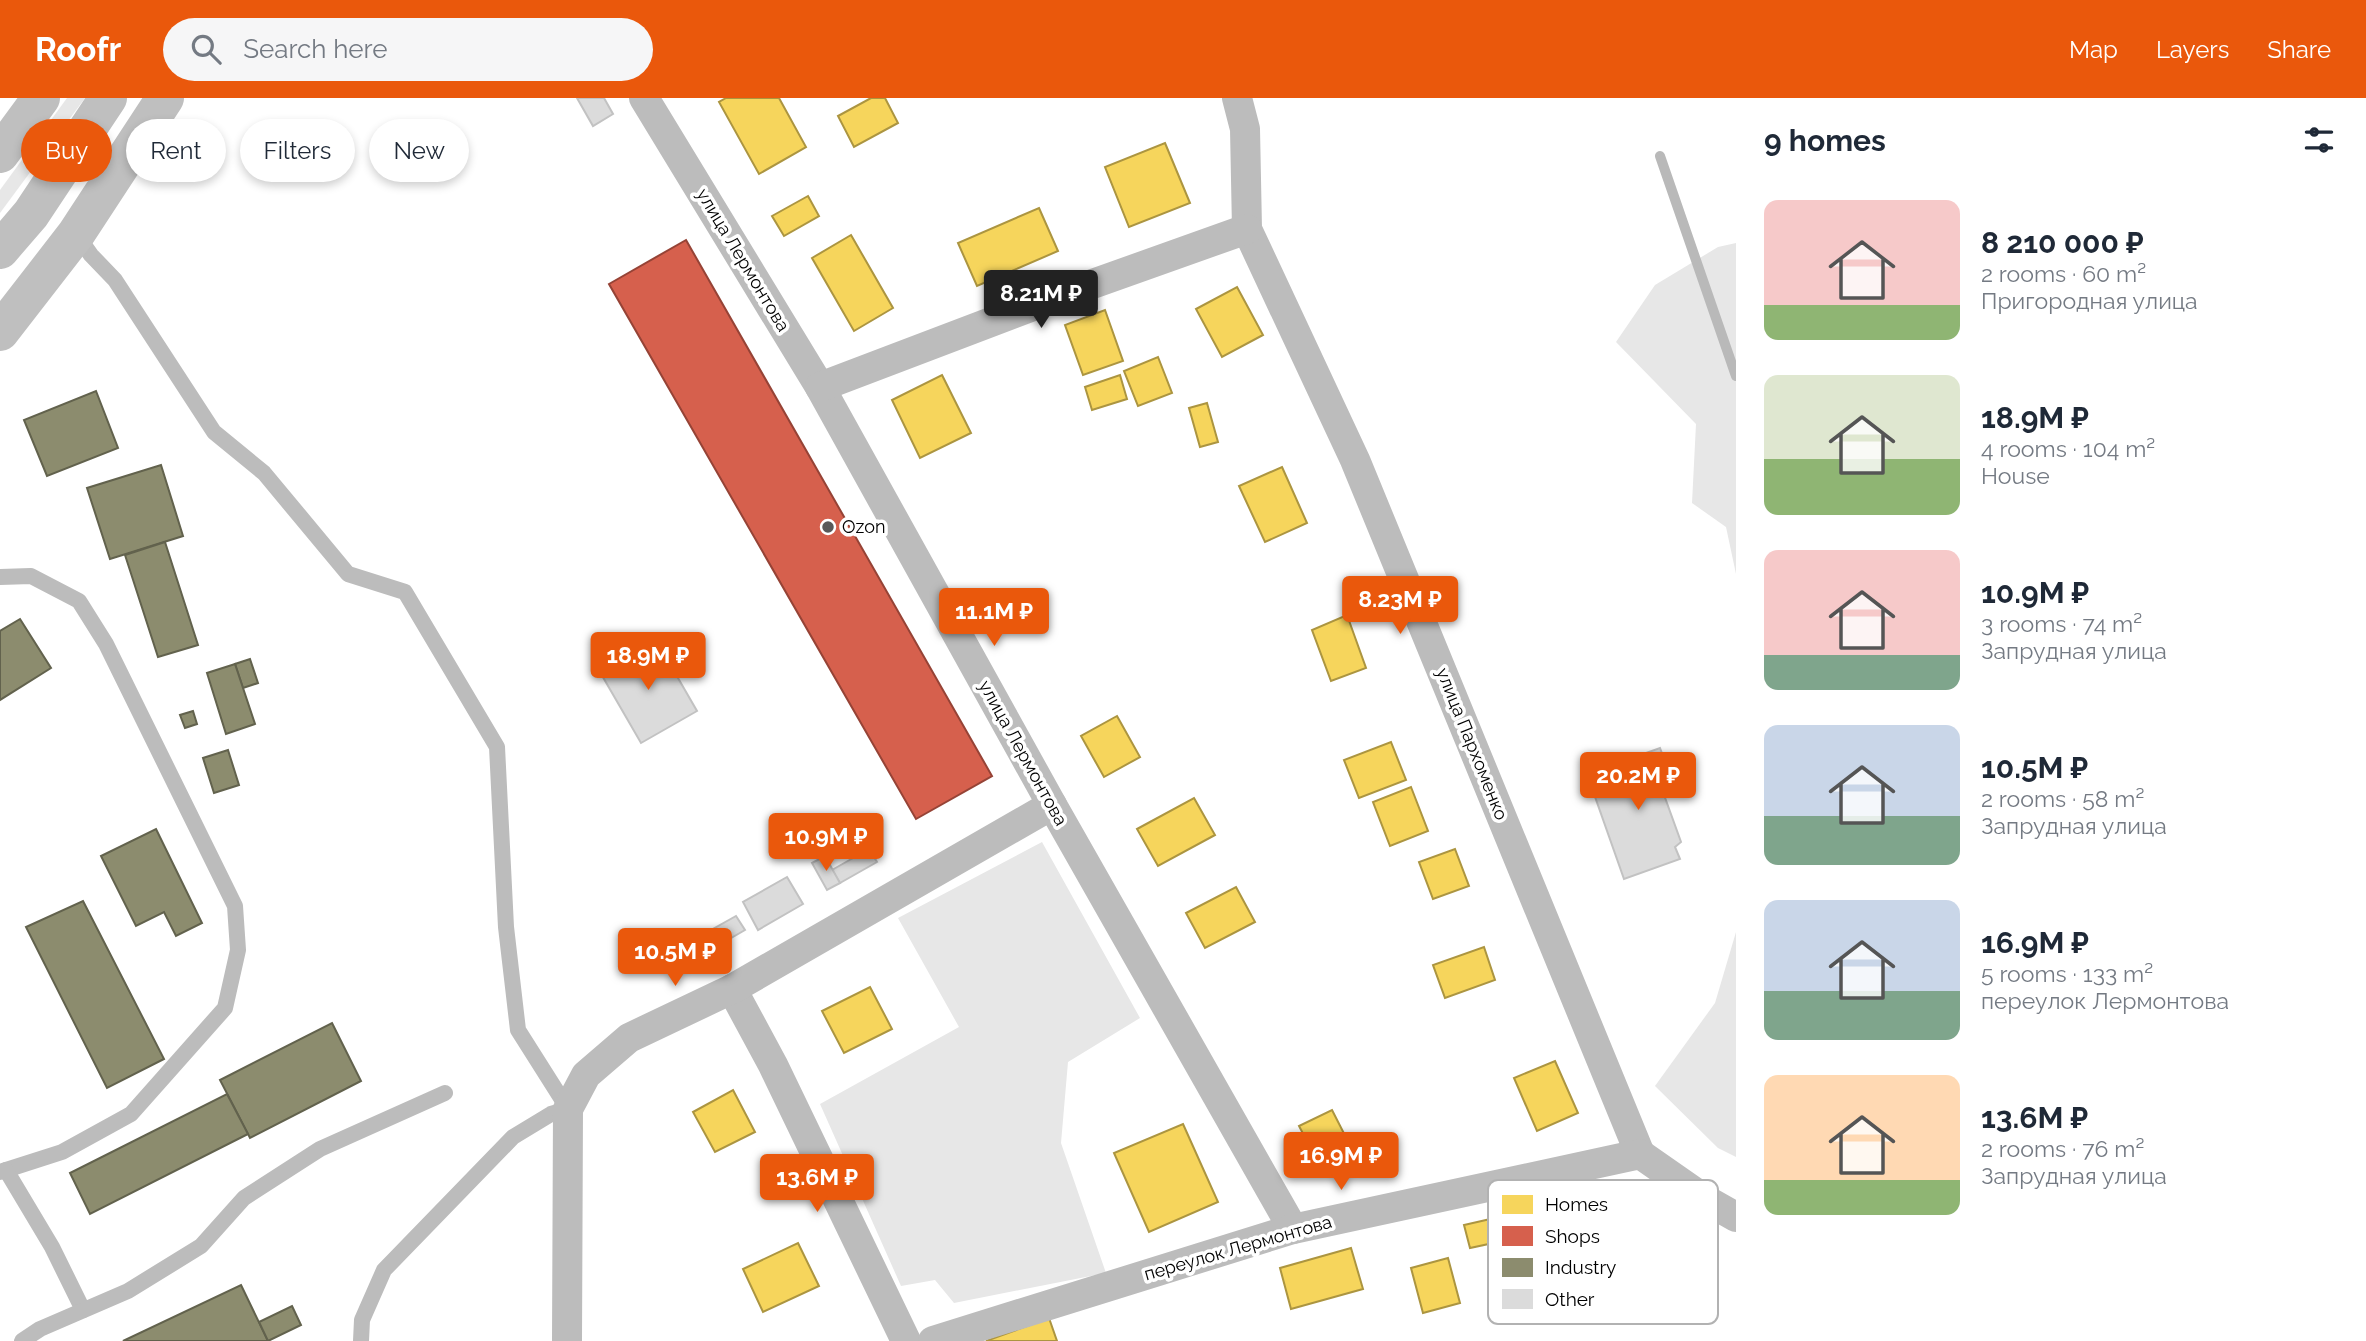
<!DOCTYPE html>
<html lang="en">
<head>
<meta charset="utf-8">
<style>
	body { margin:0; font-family:Raleway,sans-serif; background:#f6f6f7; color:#1f2937; height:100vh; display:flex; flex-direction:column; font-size:26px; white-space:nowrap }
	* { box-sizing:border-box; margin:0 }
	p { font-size:23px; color:#747a83 }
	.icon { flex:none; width:38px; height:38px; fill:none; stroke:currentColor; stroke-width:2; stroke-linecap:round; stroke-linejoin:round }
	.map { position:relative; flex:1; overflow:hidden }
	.panel { display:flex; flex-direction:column; background:#fff; width:630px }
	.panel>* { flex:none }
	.top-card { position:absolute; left:21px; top:21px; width:665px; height:63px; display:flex; gap:14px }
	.price { position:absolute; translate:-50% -60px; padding:0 16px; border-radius:7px; background:#ea580c; color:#fff; font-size:23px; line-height:46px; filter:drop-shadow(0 2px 4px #0008) }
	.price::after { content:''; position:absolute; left:50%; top:42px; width:21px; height:16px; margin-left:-10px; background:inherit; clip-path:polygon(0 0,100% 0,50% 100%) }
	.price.selected { background:#222; color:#fff }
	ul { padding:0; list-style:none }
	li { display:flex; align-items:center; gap:21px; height:175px; padding:0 28px }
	li span { display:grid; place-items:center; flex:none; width:196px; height:140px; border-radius:14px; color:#555 }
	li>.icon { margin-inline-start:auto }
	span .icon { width:84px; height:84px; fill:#fffc; stroke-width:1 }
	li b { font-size:30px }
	h2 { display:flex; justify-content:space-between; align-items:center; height:84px; padding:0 28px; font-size:30px }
	.tag { padding:0 24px; border-radius:32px; background:#fff; box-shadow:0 4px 10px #0003; font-size:24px; line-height:63px }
	.tag.selected { background:#ea580c; color:#fff }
	header { display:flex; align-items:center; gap:42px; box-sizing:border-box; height:98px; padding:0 35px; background:#ea580c; color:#fff }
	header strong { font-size:33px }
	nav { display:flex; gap:38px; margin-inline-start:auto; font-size:24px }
	.search { width:490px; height:63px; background:#f6f6f7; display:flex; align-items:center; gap:18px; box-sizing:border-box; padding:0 24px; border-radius:38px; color:#747a83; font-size:26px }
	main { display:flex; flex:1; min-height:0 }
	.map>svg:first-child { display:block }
	.green { fill:#e7e7e7 }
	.homes { fill:#f6d55c; stroke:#ac9540; stroke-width:2 }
	.shops { fill:#d6604d; stroke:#964336; stroke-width:2 }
	.industry { fill:#8c8c6e; stroke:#62624d; stroke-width:2 }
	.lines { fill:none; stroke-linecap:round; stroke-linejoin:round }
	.stream { stroke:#b9b9b9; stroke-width:10 }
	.building { fill:#dbdbdb; stroke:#c2c2c2; stroke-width:2 }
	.lane { stroke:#bcbcbc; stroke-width:16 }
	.street { stroke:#bcbcbc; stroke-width:30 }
	.secondary { stroke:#bfbfbf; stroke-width:38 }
	.poi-dot { fill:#595959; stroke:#fff; stroke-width:2.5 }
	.labels { text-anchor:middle; stroke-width:7; stroke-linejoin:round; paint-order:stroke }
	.street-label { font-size:18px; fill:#000; stroke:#fff }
	.poi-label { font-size:18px; fill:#000; stroke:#fff; text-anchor:start }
	.key { fill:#fff; stroke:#b2b2b2; stroke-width:2 }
	.key-label { font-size:19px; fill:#000 }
</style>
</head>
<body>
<header>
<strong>Roofr</strong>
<div class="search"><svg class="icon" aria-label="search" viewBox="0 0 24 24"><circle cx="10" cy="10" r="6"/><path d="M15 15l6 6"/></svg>Search here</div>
<nav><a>Map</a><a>Layers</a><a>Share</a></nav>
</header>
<main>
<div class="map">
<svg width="1736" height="1243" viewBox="0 0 1736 1243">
	<rect width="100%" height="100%" fill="#fff"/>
	<g class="green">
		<polygon points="67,0 85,0 0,115 0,92"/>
		<polygon points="1736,145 1736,476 1726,429 1692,405 1696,326 1616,244 1655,187 1718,149"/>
		<polygon points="1042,744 1140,920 1068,964 1061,1045 1106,1175 954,1205 935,1182 901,1188 820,1006 959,929 898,820"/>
		<polygon points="1736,834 1736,1059 1718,1050 1655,988 1715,905"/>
	</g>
	<g class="homes">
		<polygon points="726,0 779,0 806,49 759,76 719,4"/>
		<polygon points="871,0 885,0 898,25 854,49 838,18"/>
		<polygon points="1165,45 1190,105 1129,129 1105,69"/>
		<polygon points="808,98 819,118 784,138 772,118"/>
		<polygon points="1039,110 1058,153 977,188 958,145"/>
		<polygon points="851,137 893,210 854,233 812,160"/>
		<polygon points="1237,189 1263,237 1222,259 1196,211"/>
		<polygon points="1105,212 1123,263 1083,277 1065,227"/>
		<polygon points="1158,259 1172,295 1138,308 1124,273"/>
		<polygon points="942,277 971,335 920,360 892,302"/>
		<polygon points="1120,277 1127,301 1092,312 1085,289"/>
		<polygon points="1207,305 1218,344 1200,349 1189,310"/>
		<polygon points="1282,369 1307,425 1265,444 1239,388"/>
		<polygon points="1347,517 1366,570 1331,583 1312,532"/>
		<polygon points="1117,618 1140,659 1104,679 1081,638"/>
		<polygon points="1391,644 1406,682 1359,700 1344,662"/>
		<polygon points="1411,689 1428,733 1390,748 1373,704"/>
		<polygon points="1194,700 1215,737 1158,768 1137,731"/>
		<polygon points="1455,751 1469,788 1433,801 1419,764"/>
		<polygon points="1236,789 1255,824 1205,850 1186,815"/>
		<polygon points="1484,849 1495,882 1445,900 1433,867"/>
		<polygon points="870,889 892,931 844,955 822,913"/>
		<polygon points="1555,963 1578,1015 1537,1033 1514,980"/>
		<polygon points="733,992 755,1034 715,1054 693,1014"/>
		<polygon points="1332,1012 1356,1059 1324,1076 1299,1028"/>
		<polygon points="1183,1026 1218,1104 1149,1134 1114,1055"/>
		<polygon points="1521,1114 1526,1138 1470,1150 1464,1127"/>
		<polygon points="798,1145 819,1188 763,1214 743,1171"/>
		<polygon points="1351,1150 1363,1191 1291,1211 1280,1170"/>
		<polygon points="1448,1160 1460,1205 1423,1215 1411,1170"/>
		<polygon points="1049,1220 1057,1243 986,1243"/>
	</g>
	<polygon class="shops" points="686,142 992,678 916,721 609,186"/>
	<g class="industry">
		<polygon points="96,293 118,350 47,378 24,322"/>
		<polygon points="161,367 183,438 110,461 87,390"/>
		<polygon points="165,444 198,547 158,559 125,457"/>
		<polygon points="20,521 51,570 0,602 0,533"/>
		<polygon points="250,561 258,585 243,590 235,566"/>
		<polygon points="235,566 255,626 226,636 207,575"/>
		<polygon points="193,613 197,626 185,630 180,617"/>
		<polygon points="228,652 239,687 214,695 203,660"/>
		<polygon points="156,731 202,825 176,838 164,814 136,828 101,758"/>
		<polygon points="83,803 164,961 107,990 26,829"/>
		<polygon points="332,925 361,983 250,1040 220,982"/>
		<polygon points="227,996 248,1036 90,1116 70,1075"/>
		<polygon points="241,1187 268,1243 123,1243"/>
		<polygon points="292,1208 301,1227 268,1243 259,1224"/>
	</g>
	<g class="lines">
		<polyline class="stream" points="1660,58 1736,278"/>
	</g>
	<g class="building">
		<polygon points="577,0 604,0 613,16 593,28"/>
		<polygon points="656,542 697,613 641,645 600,574"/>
		<polygon points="1660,650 1675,690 1663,694 1681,744 1675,749 1680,761 1624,781 1587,676"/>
		<polygon points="869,751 877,764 840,785 832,772"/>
		<polygon points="825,758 840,785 827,792 812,765"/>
		<polygon points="787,779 803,806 758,832 743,804"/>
		<polygon points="736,818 745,832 705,855 697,840"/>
	</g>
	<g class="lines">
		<g class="lane">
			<polyline points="76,136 91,157 115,182 214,334 264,375 348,476 405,494 497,649 506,829 518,932 568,1011 551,1016 513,1039 384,1172 362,1222 361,1243"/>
			<polyline points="0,479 31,478 79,503 106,546 235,808 238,852 225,910 131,1016 62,1054 0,1074"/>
			<polyline points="6,1072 52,1149 83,1212"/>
			<polyline points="22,1243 40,1231 128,1193 201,1148 244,1100 320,1051 445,995"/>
		</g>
		<g class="street">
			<polyline points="644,0 820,289 1052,707 1293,1131"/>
			<polyline points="1237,0 1245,31 1247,131 1355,362 1640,1056"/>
			<polyline points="820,289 1070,194 1247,131"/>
			<polyline points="732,891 773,967 906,1243"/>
			<polyline points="567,1243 568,1011 586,977 629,940 732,891 1052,707"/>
			<polyline points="933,1243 1293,1131 1640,1056 1706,1102 1736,1119"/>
		</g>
		<g class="secondary">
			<polyline points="0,56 41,0"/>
			<polyline points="0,152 31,116 108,0"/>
			<polyline points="0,234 76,136 165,0"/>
		</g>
	</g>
	<circle class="poi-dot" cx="828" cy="429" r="7"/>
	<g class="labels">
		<g class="street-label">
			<text transform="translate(743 162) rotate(59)" y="6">улица Лермонтова</text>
			<text transform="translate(1472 646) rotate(68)" y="6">улица Пархоменко</text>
			<text transform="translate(1023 655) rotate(61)" y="6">улица Лермонтова</text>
			<text transform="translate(1238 1150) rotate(-16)" y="6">переулок Лермонтова</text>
		</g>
		<g class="poi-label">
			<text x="842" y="435">Ozon</text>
		</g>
	</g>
	<rect x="1488" y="1082" width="230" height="144" rx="10" class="key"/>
	<rect x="1502" y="1097" width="31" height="19" fill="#f6d55c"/>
	<rect x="1502" y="1128" width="31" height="20" fill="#d6604d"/>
	<rect x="1502" y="1160" width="31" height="19" fill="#8c8c6e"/>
	<rect x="1502" y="1191" width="31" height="20" fill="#dbdbdb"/>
	<g class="key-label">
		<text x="1545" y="1113">Homes</text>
		<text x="1545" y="1145">Shops</text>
		<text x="1545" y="1176">Industry</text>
		<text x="1545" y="1208">Other</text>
	</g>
</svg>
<b class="price selected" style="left:1041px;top:232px">8.21M ₽</b>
<b class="price" style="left:1400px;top:538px">8.23M ₽</b>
<b class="price" style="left:994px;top:550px">11.1M ₽</b>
<b class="price" style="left:648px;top:594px">18.9M ₽</b>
<b class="price" style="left:1638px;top:714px">20.2M ₽</b>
<b class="price" style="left:826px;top:775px">10.9M ₽</b>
<b class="price" style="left:675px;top:890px">10.5M ₽</b>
<b class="price" style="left:1341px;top:1094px">16.9M ₽</b>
<b class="price" style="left:817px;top:1116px">13.6M ₽</b>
<div class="top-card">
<a class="tag selected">Buy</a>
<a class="tag">Rent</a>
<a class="tag">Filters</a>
<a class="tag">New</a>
</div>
</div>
<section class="panel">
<h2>9 homes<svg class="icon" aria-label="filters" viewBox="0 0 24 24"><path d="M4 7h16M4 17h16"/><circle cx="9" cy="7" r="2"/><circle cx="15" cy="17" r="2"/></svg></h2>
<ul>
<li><span style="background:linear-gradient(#f6c9c9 75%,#8fb573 0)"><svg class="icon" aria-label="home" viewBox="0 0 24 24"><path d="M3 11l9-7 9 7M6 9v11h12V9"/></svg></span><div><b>8 210 000 ₽</b><p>2 rooms · 60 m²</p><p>Пригородная улица</p></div></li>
<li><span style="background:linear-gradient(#dfe7d0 60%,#8fb573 0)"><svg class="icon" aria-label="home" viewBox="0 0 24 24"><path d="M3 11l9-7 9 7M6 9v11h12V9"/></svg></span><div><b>18.9M ₽</b><p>4 rooms · 104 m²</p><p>House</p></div></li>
<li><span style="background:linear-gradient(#f6c9c9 75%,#7fa58c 0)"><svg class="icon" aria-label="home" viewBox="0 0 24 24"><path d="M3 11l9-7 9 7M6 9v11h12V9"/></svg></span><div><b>10.9M ₽</b><p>3 rooms · 74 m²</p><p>Запрудная улица</p></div></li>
<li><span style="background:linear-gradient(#c9d6e8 65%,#7fa58c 0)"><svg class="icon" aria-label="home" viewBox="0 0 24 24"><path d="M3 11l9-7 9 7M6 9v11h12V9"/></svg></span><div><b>10.5M ₽</b><p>2 rooms · 58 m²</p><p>Запрудная улица</p></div></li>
<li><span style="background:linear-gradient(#c9d6e8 65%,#7fa58c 0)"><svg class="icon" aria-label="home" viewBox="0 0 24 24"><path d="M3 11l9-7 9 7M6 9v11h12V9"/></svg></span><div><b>16.9M ₽</b><p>5 rooms · 133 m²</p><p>переулок Лермонтова</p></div></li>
<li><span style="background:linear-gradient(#ffd9b3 75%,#8fb573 0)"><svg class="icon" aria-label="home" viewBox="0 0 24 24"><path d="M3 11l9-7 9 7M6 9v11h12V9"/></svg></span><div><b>13.6M ₽</b><p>2 rooms · 76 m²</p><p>Запрудная улица</p></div></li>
</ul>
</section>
</main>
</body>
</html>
